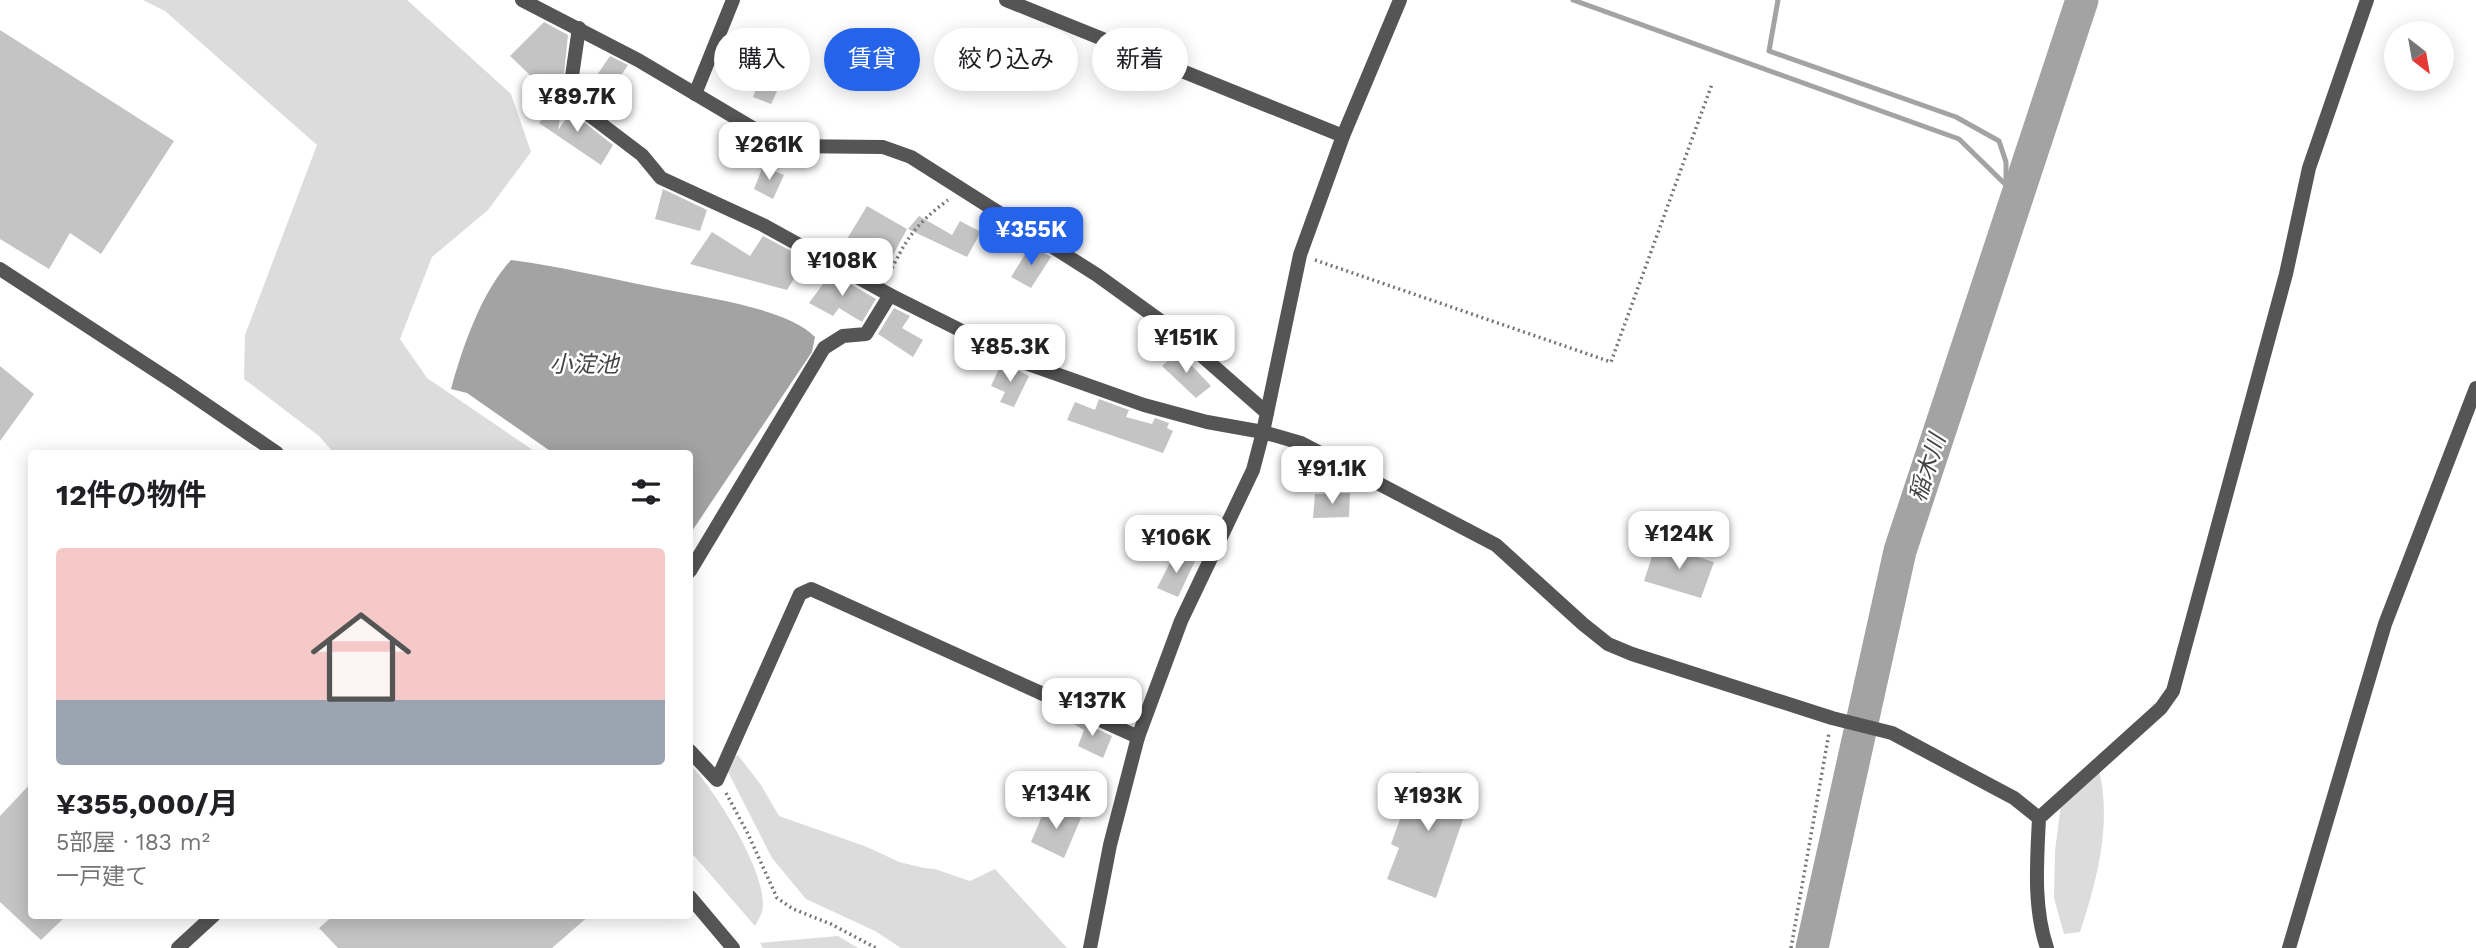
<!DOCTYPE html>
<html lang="ja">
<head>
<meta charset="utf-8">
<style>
	body { margin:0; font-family:"Work Sans","Noto Sans JP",sans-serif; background:#f6f6f6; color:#202124; height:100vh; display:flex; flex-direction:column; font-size:26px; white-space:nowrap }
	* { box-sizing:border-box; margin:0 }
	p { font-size:23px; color:#757577 }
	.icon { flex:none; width:38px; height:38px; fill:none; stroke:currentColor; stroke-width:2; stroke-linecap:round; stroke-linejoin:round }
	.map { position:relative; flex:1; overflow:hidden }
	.drawer { position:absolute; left:28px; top:450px; width:665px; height:469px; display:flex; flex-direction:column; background:#fff; border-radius:7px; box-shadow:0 4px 18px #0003 }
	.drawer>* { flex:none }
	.guide { position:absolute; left:714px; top:28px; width:665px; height:63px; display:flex; gap:14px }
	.needle { width:46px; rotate:149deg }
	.buttons { position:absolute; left:2384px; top:21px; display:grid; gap:14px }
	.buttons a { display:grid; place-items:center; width:70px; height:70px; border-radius:50%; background:#fff; box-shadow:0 4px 18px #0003; font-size:35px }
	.price { position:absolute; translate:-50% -60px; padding:0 16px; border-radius:14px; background:#fff; color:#222; font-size:23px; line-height:46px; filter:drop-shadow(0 2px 4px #0008) }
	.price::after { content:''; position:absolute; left:50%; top:42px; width:21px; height:16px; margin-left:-10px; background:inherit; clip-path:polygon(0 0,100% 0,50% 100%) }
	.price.selected { background:#2563eb; color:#fff }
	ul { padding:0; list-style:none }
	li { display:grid; align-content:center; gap:14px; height:371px; padding:0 28px }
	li+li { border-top:2px solid #e0e0e0 }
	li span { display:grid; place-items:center; height:217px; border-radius:7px; color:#555 }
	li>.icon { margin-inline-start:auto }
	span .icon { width:126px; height:126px; fill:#fffc; stroke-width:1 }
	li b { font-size:30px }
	h2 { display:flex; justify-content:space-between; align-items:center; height:84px; padding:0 28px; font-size:30px }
	.pill { padding:0 24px; border-radius:32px; background:#fff; box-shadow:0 4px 18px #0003; font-size:24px; line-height:63px }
	.pill.selected { background:#2563eb; color:#fff }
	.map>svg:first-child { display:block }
	.green { fill:#dcdcdc }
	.water { fill:#a3a3a3 }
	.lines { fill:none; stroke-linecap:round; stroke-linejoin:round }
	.stream { stroke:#a3a3a3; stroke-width:5 }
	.river { stroke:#a3a3a3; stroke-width:33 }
	.building { fill:#c4c4c4 }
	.path { stroke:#777; stroke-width:3.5; stroke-dasharray:2 3.5; stroke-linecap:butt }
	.minor { stroke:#555; stroke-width:14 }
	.tertiary { stroke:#555; stroke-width:14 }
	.labels { text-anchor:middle; stroke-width:5; stroke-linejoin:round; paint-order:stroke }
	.water-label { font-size:23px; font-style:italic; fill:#444; stroke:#fff }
</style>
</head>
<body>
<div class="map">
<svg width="2476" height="948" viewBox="0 0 2476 948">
	<rect width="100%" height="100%" fill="#fff"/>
	<g class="green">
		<polygon points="143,0 407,0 511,94 531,152 488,210 432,257 400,339 427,378 537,453 334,453 319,436 244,379 245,335 317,145 165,11"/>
		<polygon points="738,755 761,785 779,816 867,847 899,862 924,868 935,869 970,881 995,869 1067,948 901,948 875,931 806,899 772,858 723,762"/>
		<path d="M690,764c24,25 81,113 72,148 -1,4 -5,10 -7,14l-65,-75z"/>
		<path d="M2099,770c13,54 -2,110 -19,162l-16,2 -10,-36 1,-47 6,-47z"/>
		<polygon points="838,936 858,948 763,948 760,943"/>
	</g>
	<path class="water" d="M511,260c48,6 95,18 142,27 42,9 134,20 162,50l-3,15 -122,182v-81h-137l-86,-60 -16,-4c12,-43 30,-96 60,-129z"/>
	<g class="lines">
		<g class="stream">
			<polyline points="1573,0 1959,139 2006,185"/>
			<polyline points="1778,0 1769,51 1956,117 1999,141 2006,162 2006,227"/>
		</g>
		<polyline class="river" points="1812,948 1900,551 2082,0"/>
	</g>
	<g class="building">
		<polygon points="544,22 568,35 563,84 555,99 543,92 532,77 510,56"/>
		<polygon points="0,30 174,141 101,254 70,233 49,269 0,239"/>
		<polygon points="735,45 789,66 771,104 753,97 755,91 722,78"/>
		<polygon points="610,56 628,65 610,92 593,81"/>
		<polygon points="564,94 558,130 571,112 613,145 601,165 539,123"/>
		<polygon points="763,166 784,175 773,199 754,189"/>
		<polygon points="663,189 707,210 700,231 655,219"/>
		<polygon points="867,206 907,229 886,268 844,244"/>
		<polygon points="919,216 952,235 960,221 981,232 967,257 908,229"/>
		<polygon points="712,232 750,256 763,236 806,259 787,290 690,264"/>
		<polygon points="1031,245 1051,257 1031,288 1011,277"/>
		<polygon points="831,273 876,299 862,322 839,308 833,316 809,303"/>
		<polygon points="894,308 910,316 902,328 923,340 913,357 878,334"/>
		<polygon points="1178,351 1211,386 1196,398 1162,366"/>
		<polygon points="1002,362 1029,376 1014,407 1000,402 1005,392 991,386"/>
		<polygon points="0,366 34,394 0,441"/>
		<polygon points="1099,399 1129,410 1126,417 1152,424 1155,418 1169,423 1167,428 1173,431 1163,453 1067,420 1075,402 1095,410"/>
		<polygon points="1350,493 1349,517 1313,518 1315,494"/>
		<polygon points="1656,544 1714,562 1701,598 1644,581"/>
		<polygon points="1175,553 1195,561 1178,597 1157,588"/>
		<polygon points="1067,715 1112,736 1103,758 1078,746 1084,730 1065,719"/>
		<polygon points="1417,772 1473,790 1436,898 1387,879 1399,848 1391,844"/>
		<polygon points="32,782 32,915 67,915 41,940 0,902 0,816"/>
		<polygon points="1047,804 1081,818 1064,858 1031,842"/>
		<polygon points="334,915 590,915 552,948 338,948 319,928"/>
	</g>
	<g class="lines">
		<g class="path">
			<polyline points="1315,260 1611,362 1712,84"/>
			<path d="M887,278c19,-38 26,-52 61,-78"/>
			<polyline points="726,793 748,834 777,898 793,909 831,924 876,948"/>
			<polyline points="1791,948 1829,733"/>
		</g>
		<g class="minor">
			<polyline points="522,0 638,60 783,146 883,147 911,157 1097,275 1169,327 1267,413"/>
			<polyline points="1006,0 1343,136"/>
			<polyline points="579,28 572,76 574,94 580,108 642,155 661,178 763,225 890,295 1028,364 1144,405 1207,422 1263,432 1301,443 1496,545 1583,624 1608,644 1632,654 1832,718 1892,733 2014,798 2039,818"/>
			<polyline points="695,94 733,0"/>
			<polyline points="690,571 824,348 843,336 866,334 890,295"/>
			<polyline points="690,751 717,780 800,594 811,589 1138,737"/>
			<polyline points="178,948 214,915"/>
			<polyline points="1090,948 1110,845 1138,737 1181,621 1253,470 1263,432 1300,255 1343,136 1400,0"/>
			<path d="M2047,948c-14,-41 -10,-87 -8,-130l122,-110 12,-17 113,-417 23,-106 58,-168"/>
			<polyline points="2289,948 2385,624 2476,388"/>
		</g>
		<g class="tertiary">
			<polyline points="0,269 176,384 277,453"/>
			<polyline points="690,897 733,948"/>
		</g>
	</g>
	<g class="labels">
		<g class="water-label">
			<text x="584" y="372">小淀池</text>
			<text transform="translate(1927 468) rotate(-72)" y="8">稲木川</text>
		</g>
	</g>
</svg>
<div class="buttons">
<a><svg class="needle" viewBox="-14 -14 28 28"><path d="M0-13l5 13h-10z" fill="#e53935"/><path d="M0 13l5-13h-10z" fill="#757577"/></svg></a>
</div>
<b class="price" style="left:577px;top:134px">¥89.7K</b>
<b class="price" style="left:769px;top:182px">¥261K</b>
<b class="price selected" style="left:1031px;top:267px">¥355K</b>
<b class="price" style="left:842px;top:298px">¥108K</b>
<b class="price" style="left:1186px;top:375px">¥151K</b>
<b class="price" style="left:1010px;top:384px">¥85.3K</b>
<b class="price" style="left:1332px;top:506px">¥91.1K</b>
<b class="price" style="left:1679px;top:571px">¥124K</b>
<b class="price" style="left:1176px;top:575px">¥106K</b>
<b class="price" style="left:1092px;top:738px">¥137K</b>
<b class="price" style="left:1056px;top:831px">¥134K</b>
<b class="price" style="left:1428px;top:833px">¥193K</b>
<div class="guide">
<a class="pill">購入</a>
<a class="pill selected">賃貸</a>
<a class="pill">絞り込み</a>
<a class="pill">新着</a>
</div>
<section class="drawer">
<h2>12件の物件<svg class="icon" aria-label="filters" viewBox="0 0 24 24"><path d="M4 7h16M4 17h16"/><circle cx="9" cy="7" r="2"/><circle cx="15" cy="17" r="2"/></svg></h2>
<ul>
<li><span style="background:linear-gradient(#f6c9c9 70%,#9aa5b1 0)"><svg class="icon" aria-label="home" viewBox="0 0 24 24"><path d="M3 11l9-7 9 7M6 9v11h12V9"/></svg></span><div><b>¥355,000/月</b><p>5部屋 · 183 m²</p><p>一戸建て</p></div></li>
</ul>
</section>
</div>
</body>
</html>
